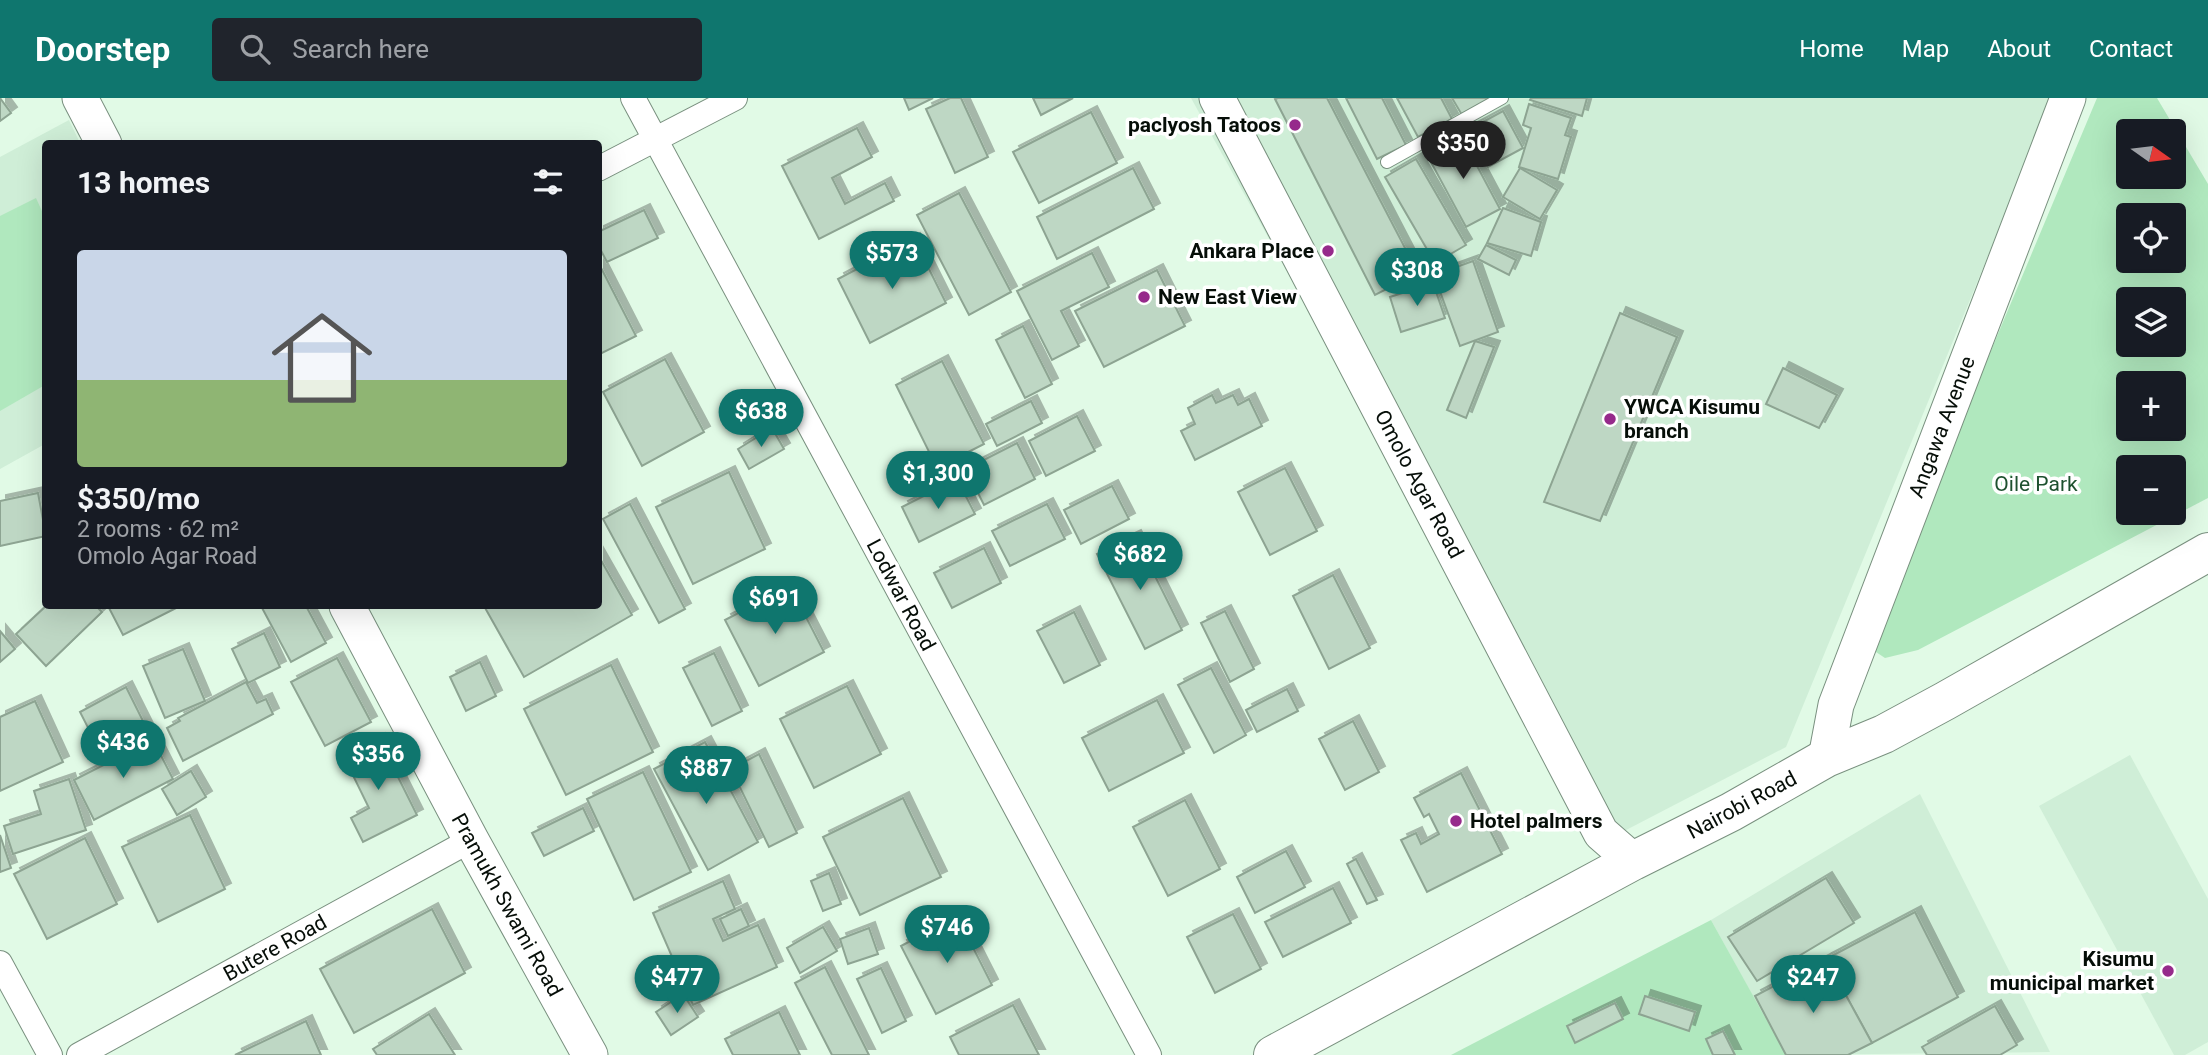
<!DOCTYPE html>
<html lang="en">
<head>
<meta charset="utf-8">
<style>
	body { margin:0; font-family:Roboto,sans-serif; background:#20242c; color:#f1f3f6; height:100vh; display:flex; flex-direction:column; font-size:26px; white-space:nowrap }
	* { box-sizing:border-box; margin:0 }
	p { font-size:23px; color:#9ea1a6 }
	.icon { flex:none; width:38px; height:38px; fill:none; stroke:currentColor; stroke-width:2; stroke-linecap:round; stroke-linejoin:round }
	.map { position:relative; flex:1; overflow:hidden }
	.panel { position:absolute; left:42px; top:42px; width:560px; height:469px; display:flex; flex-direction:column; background:#171b24; border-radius:7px; box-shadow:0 7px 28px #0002 }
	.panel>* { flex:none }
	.needle { width:46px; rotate:104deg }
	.fabs { position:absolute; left:2116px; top:21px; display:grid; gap:14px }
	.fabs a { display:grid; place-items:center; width:70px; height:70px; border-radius:7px; background:#171b24; box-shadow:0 7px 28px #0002; font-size:35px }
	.price { position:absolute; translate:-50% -60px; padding:0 16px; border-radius:24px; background:#0f766e; color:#fff; font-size:23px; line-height:46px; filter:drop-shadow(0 2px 4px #0008) }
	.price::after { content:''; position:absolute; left:50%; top:42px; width:21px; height:16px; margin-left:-10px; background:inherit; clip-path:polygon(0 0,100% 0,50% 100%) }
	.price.active { background:#222; color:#fff }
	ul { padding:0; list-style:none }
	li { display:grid; align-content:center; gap:14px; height:371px; padding:0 35px }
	li span { display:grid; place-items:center; height:217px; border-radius:7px; color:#555 }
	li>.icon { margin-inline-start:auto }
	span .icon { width:126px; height:126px; fill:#fffc; stroke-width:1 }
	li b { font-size:30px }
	h2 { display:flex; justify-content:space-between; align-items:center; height:84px; padding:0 35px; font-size:30px }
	header { display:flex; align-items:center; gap:42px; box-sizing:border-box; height:98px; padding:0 35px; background:#0f766e; color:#fff }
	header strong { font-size:33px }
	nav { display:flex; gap:38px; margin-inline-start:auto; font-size:24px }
	.search { width:490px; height:63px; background:#20242c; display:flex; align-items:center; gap:18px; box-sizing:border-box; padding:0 24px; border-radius:7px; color:#9ea1a6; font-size:26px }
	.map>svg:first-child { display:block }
	.built { fill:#cfeed7 }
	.green { fill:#b0e8be; fill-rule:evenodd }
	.building { fill:#bed7c4; stroke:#8da492; stroke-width:2; filter:url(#shadow) }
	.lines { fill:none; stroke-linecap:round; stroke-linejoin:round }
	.lane-casing { stroke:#79907f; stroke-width:14 }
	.street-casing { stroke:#79907f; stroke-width:26 }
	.secondary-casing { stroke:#79907f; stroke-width:37 }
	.highway-casing { stroke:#79907f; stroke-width:40 }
	.lane { stroke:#fff; stroke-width:12 }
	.street { stroke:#fff; stroke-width:24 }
	.secondary { stroke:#fff; stroke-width:35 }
	.highway { stroke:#fff; stroke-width:38 }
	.poi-dot { fill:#962a8b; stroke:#fff; stroke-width:2.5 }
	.labels { text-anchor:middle; stroke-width:7; stroke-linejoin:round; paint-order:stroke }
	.poi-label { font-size:21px; font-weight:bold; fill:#060e08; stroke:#fff; text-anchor:end }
	.street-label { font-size:21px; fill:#060e08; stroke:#fff }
	.park-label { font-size:21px; fill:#1e512f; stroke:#fff }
</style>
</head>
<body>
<header>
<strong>Doorstep</strong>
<div class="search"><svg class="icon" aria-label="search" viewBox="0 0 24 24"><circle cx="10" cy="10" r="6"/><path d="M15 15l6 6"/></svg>Search here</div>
<nav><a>Home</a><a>Map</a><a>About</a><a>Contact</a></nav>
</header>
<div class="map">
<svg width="2208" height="957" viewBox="0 0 2208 957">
	<defs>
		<filter id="shadow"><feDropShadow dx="6" dy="-6" stdDeviation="0" flood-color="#0004"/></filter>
	</defs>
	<rect width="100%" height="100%" fill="#e1fae6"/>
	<g class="built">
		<polygon points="1191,0 2053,0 1786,649 1603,744"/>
		<polygon points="69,22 80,45 46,46 45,346 0,371 0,59"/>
		<polygon points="2130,657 2208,801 2208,944 2185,957 2174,957 2039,708"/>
		<polygon points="1920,696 2050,954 1785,957 1711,822"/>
	</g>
	<g class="green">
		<path d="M2097,0h60l51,86v314l-290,152 -33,8 -18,-12zM2128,33h46v46h-46zM2128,117h46v46h-46zM2128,201h46v46h-46zM2128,285h46v46h-46zM2128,369h46v46h-46z"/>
		<polygon points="36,100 46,122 45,287 0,313 0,118"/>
		<polygon points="1711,822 1786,957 1451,957"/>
	</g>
	<g class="building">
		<polygon points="0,0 11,15 0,23"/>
		<polygon points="904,0 933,0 909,12"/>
		<polygon points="950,0 961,0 988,59 955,75 926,11"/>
		<polygon points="1033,0 1073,0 1041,17"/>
		<polygon points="1278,0 1327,0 1418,175 1375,197 1275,1"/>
		<polygon points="1346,0 1382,0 1406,47 1377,61"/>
		<polygon points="1397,0 1441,0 1452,21 1418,39"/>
		<polygon points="1452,0 1492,0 1462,17"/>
		<polygon points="1531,0 1587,0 1582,18 1530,2"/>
		<polygon points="1529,6 1571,20 1565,37 1571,39 1558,81 1519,69 1531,30 1523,27"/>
		<polygon points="1503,13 1523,50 1488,69 1468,32"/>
		<polygon points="1091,14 1117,65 1039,105 1013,54"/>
		<polygon points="857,30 872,59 832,80 845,106 885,85 894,103 819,141 782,68"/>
		<polygon points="1460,36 1500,111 1466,129 1426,55"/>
		<polygon points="1416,61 1466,147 1435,165 1385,79"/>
		<polygon points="1133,70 1154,111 1057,161 1037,119"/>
		<polygon points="1520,70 1557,92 1540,121 1503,99"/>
		<polygon points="959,95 1011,194 969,217 917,117"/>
		<polygon points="1503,110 1541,124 1531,158 1487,145"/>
		<polygon points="644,112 658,140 607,164 598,147 598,134"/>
		<polygon points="914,141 946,205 870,245 838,181"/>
		<polygon points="1486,147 1516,162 1509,177 1478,161"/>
		<polygon points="1092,155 1109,189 1061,213 1079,248 1052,262 1017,193"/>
		<polygon points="1473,163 1498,234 1460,248 1434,177"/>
		<polygon points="598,164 636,238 598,257"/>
		<polygon points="1157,172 1185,228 1104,269 1075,213"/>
		<polygon points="1433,185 1445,220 1401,234 1390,199"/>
		<polygon points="1620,215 1677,239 1600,423 1544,404"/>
		<polygon points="1023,228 1052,286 1025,300 996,242"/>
		<polygon points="1475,243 1494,249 1466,320 1447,312"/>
		<polygon points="665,261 704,334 642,368 603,294"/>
		<polygon points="942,263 984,346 937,370 896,287"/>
		<polygon points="1783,270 1837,297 1819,330 1766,306"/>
		<polygon points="1212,297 1216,305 1233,297 1238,307 1249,301 1262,328 1195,362 1181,333 1195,326 1188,310"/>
		<polygon points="1031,303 1042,325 997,348 986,326"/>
		<polygon points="1077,318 1095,353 1046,378 1029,343"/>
		<polygon points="772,330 784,351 749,371 738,351"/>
		<polygon points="1017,345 1035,381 984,407 966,371"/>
		<polygon points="1285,370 1317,433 1270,457 1238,394"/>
		<polygon points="729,374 765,451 693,486 656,409"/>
		<polygon points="957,381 975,416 919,444 902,409"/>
		<polygon points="1112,388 1129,421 1081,446 1064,412"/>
		<polygon points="38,395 46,438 0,448 0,403"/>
		<polygon points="630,406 685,511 659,525 603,421"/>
		<polygon points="1047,406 1065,441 1010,468 992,433"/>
		<polygon points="1135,438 1182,532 1145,551 1097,456"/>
		<polygon points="984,450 1001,485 952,510 934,475"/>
		<polygon points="598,457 632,517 524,579 484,508 598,508"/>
		<polygon points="1333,477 1370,550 1329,571 1293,498"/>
		<polygon points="790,488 824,554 759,588 725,522"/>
		<polygon points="46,508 96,508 102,514 46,568 16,536"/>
		<polygon points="108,508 180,508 123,537"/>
		<polygon points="261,508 306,508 326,545 291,564"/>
		<polygon points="1225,513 1254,571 1230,584 1201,525"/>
		<polygon points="1074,514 1100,567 1064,585 1037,533"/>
		<polygon points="0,533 15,551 0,564"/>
		<polygon points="264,535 280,569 248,585 232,551"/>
		<polygon points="183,551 205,603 165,620 143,568"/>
		<polygon points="714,555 742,613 712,628 683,570"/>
		<polygon points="337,560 371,624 325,648 291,584"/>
		<polygon points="480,564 496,598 466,613 450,579"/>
		<polygon points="611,567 653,654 566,697 524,611"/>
		<polygon points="1211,570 1246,637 1214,655 1178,587"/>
		<polygon points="246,584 257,605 266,601 273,616 183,663 167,630 180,623 178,620"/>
		<polygon points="847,588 881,656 814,690 780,621"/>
		<polygon points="126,589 150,637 104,661 80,614"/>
		<polygon points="1287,591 1298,613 1257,634 1246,612"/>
		<polygon points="1157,602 1184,655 1109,693 1082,640"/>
		<polygon points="35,603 63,664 0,693 0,619"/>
		<polygon points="1353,623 1379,674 1345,692 1319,641"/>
		<polygon points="379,641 417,717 363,744 351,720 369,710 344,659"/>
		<polygon points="153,642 173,681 94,722 74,682"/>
		<polygon points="705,644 758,744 708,772 654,671"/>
		<polygon points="759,656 797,735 769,749 731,671"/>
		<polygon points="191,673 206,699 177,717 162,691"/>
		<polygon points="643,674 691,774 634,802 587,701"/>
		<polygon points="1461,675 1502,756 1427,794 1401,742 1416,735 1421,746 1439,736 1429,716 1424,719 1414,700"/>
		<polygon points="69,681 86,732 13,756 4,728 41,716 34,693"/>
		<polygon points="903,700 941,779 860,817 823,739"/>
		<polygon points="1185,702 1220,771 1168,798 1133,729"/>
		<polygon points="583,710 594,733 544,758 532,735"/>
		<polygon points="190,717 225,791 158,824 122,749"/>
		<polygon points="0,737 11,770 0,774"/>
		<polygon points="85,740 117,806 47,841 14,776"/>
		<polygon points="1286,753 1305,789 1255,815 1237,779"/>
		<polygon points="1356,761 1377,802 1367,806 1347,766"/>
		<polygon points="829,775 841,806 823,813 811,783"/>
		<polygon points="1826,780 1854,825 1757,883 1728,839"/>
		<polygon points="723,783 735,811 713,821 723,843 758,827 777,869 693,907 653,815"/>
		<polygon points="1333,790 1351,825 1283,859 1265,824"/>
		<polygon points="432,811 465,875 354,935 320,871"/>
		<polygon points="741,811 749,828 728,838 720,821"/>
		<polygon points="1915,814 1958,899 1872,945 1826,861"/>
		<polygon points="1233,816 1261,871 1215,895 1187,839"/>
		<polygon points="957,818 992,887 936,916 901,848"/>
		<polygon points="823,829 837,853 800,875 787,850"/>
		<polygon points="869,830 878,856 848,866 840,841"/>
		<polygon points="1826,861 1872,945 1848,957 1786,957 1755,898"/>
		<polygon points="825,869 869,957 832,957 795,885"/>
		<polygon points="881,870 906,923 882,935 857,881"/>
		<polygon points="683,896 698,919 671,937 656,914"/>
		<polygon points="1645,898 1695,914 1689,933 1639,916"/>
		<polygon points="1615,905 1623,921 1575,945 1567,928"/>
		<polygon points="1013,907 1039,957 959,957 950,939"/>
		<polygon points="1995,908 2017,947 2000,957 1927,957 1922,949"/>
		<polygon points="779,914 800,957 733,957 725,941"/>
		<polygon points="429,916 455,957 377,957 373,951"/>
		<polygon points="306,923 321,957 235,957"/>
		<polygon points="1723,933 1735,957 1713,957 1706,941"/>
	</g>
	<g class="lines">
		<g class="lane-casing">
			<polyline id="lane" points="1387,64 1502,0"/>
		</g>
		<g class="street-casing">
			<g id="street">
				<polyline points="633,0 1149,957"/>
				<polyline points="598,71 735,0"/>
				<polyline points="0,865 50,957"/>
				<polyline points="79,957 471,742"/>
			</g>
		</g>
		<g class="secondary-casing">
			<g id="secondary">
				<polyline points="80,0 104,46"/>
				<polyline points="1217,0 1601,735 1633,763"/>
				<polyline points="347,508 471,742 590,957"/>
				<polyline points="1826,660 1836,607 2068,0"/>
			</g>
		</g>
		<g class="highway-casing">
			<polyline id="highway" points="1273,957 1633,763 1731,714 1826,660 1884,636 1945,603 2208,454"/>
		</g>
		<use href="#lane" class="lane"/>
		<use href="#street" class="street"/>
		<use href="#secondary" class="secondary"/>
		<use href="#highway" class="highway"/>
	</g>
	<g class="poi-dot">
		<circle cx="1295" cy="27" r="7"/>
		<circle cx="1328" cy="153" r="7"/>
		<circle cx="1144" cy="199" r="7"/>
		<circle cx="1610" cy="321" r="7"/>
		<circle cx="1456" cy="723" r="7"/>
		<circle cx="2168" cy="873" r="7"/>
	</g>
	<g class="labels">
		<g class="poi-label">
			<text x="1281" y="34">paclyosh Tatoos</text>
			<text x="1314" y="160">Ankara Place</text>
			<text x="1158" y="206" text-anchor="start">New East View</text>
			<text x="1624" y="316" text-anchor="start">YWCA Kisumu<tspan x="1624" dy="24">branch</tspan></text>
			<text x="1470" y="730" text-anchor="start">Hotel palmers</text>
			<text x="2154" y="868">Kisumu<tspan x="2154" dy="24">municipal market</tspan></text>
		</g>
		<g class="street-label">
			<text transform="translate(1942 329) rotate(-69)" y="7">Angawa Avenue</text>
			<text transform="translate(1419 386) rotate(62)" y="7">Omolo Agar Road</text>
			<text transform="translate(901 497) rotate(62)" y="7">Lodwar Road</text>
			<text transform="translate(1742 707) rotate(-28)" y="7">Nairobi Road</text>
			<text transform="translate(507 807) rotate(61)" y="7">Pramukh Swami Road</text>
			<text transform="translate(275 850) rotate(-29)" y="7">Butere Road</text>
		</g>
		<g class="park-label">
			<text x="2036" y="393">Oile Park</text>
		</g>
	</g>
</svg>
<div class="fabs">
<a><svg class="needle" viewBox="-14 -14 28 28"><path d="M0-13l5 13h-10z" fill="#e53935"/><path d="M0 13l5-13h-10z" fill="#9ea1a6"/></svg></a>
<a><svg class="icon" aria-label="locate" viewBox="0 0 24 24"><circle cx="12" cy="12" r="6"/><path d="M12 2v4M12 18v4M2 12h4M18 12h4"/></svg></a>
<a><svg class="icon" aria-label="layers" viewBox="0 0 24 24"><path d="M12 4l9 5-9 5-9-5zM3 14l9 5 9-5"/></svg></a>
<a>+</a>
<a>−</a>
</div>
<b class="price active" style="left:1463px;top:83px">$350</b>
<b class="price" style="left:892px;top:193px">$573</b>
<b class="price" style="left:1417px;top:210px">$308</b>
<b class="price" style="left:761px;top:351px">$638</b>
<b class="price" style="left:938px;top:413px">$1,300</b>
<b class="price" style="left:1140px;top:494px">$682</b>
<b class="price" style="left:775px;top:538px">$691</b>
<b class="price" style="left:123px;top:682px">$436</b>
<b class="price" style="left:378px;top:694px">$356</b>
<b class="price" style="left:706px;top:708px">$887</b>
<b class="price" style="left:947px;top:867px">$746</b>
<b class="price" style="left:677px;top:917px">$477</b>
<b class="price" style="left:1813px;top:917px">$247</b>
<section class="panel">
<h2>13 homes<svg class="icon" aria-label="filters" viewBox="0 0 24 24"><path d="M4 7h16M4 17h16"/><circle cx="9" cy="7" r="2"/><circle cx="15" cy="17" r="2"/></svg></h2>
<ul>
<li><span style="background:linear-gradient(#c9d6e8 60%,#8fb573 0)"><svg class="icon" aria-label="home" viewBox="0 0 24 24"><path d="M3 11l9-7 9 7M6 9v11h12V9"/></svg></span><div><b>$350/mo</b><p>2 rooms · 62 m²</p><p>Omolo Agar Road</p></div></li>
</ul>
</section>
</div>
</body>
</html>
